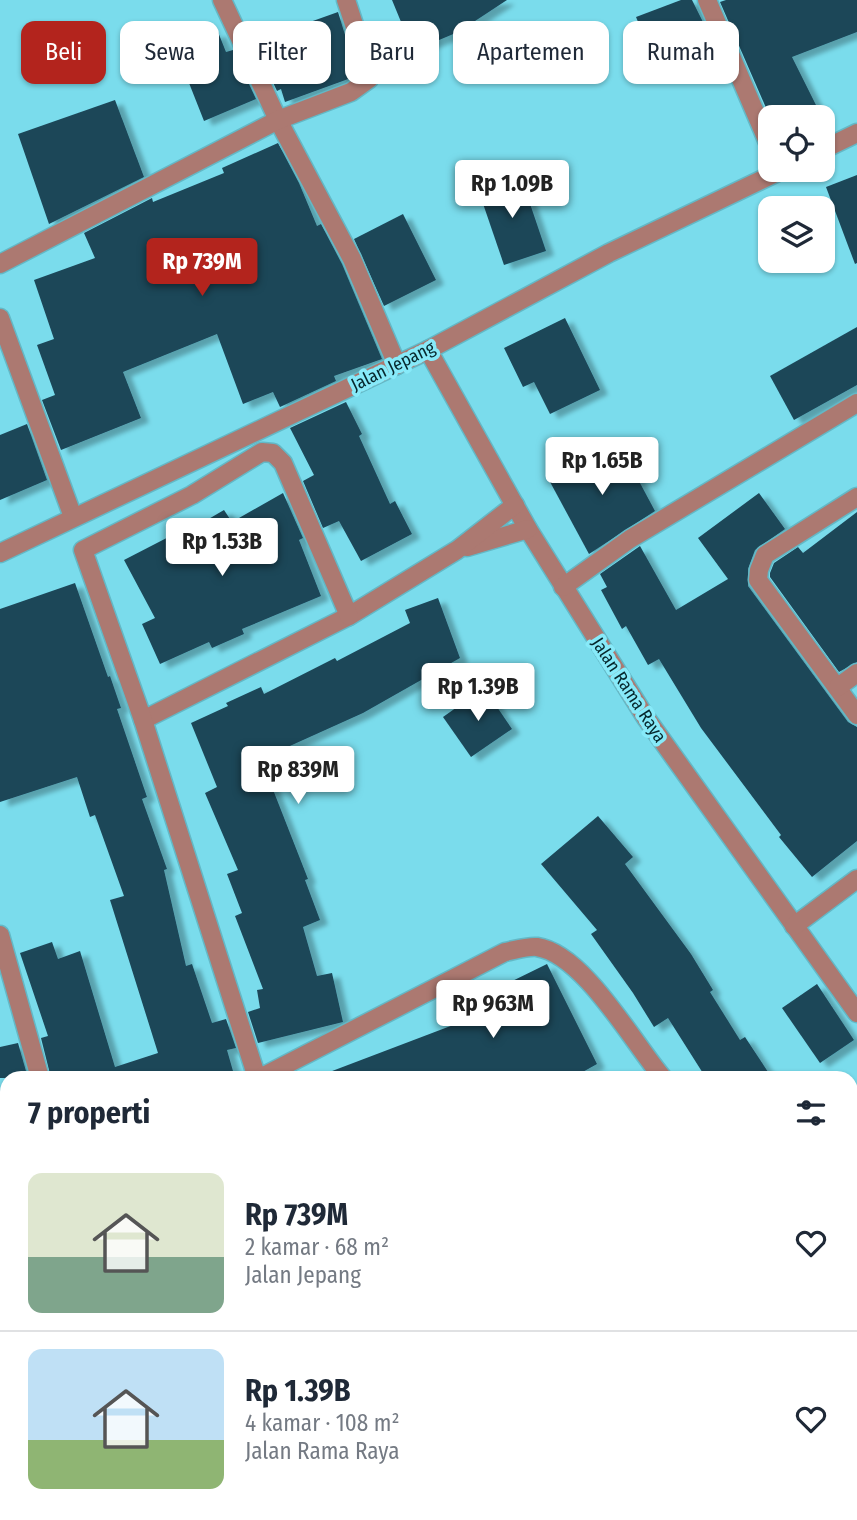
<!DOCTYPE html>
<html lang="id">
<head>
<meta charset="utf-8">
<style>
	body { margin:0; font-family:"Fira Sans Condensed",sans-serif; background:#f6f6f7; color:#1f2937; height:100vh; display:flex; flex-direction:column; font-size:26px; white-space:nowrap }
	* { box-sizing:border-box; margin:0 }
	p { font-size:23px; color:#747a83 }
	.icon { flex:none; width:38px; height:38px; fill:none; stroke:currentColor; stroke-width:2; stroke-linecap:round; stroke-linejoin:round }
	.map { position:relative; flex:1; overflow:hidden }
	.sheet { position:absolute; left:0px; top:1071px; width:858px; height:450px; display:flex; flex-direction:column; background:#fff; border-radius:21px 21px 0 0; box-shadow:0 2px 5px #0004 }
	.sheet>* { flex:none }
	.top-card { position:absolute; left:21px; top:21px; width:816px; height:63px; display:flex; gap:14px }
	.tools { position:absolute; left:758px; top:105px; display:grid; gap:14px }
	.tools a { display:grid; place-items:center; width:77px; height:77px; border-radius:14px; background:#fff; box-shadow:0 2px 5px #0004; font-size:35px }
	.price { position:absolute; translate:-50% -60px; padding:0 16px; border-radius:7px; background:#fff; color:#222; font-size:23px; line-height:46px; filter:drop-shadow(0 2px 4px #0008) }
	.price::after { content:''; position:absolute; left:50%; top:42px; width:21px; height:16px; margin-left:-10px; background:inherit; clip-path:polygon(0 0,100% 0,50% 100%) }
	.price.selected { background:#b3241d; color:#fff }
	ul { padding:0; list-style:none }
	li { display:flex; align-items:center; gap:21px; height:175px; padding:0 28px }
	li+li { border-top:2px solid #e0e1e3 }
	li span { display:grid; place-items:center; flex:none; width:196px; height:140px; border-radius:14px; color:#555 }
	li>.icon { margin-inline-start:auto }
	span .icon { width:84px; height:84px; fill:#fffc; stroke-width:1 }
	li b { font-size:30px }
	h2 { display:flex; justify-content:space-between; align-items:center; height:84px; padding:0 28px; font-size:30px }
	.pill { padding:0 24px; border-radius:14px; background:#fff; box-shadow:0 2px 5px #0004; font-size:24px; line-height:63px }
	.pill.selected { background:#b3241d; color:#fff }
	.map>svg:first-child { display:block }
	.building { fill:#1b4759; filter:url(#shadow) }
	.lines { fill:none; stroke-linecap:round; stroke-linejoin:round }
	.minor-casing { stroke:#63b8c6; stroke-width:21 }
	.tertiary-casing { stroke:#63b8c6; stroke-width:21 }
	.minor { stroke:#ac7971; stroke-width:18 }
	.tertiary { stroke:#ac7971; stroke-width:18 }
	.labels { text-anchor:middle; stroke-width:7; stroke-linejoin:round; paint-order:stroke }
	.street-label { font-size:18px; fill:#06272c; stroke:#87eaf9 }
</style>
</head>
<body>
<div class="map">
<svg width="857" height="1520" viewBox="0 0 857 1520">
	<defs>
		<filter id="shadow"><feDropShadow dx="8" dy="4.5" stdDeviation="2" flood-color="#0004"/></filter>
	</defs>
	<rect width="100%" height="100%" fill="#7adcec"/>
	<g class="building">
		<polygon points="392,0 507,0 469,25 470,27 413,51"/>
		<polygon points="681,0 692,0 709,34 652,56 636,17"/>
		<polygon points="726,0 857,0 857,32 792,57 822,117 770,117 720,2"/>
		<polygon points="338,12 357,74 351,78 285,102 281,89 277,91 254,42"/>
		<polygon points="218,32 226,52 233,50 256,99 204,121 176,50"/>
		<polygon points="115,100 144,177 49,224 18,134"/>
		<polygon points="278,143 299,183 317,226 321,224 342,264 382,359 334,376 336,381 280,407 273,392 243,404 217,334 123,372 141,418 61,450 42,400 55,395 37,345 54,339 34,280 95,258 84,233 152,198 153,202 224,173 222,168"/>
		<polygon points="520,174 546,251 504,265 478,189"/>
		<polygon points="857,175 857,263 855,264 826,187"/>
		<polygon points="403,214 436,280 384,306 354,239"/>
		<polygon points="565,318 600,390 550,414 534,382 523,387 504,348"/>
		<polygon points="857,327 857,385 794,420 770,376"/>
		<polygon points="346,402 362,434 359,436 390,504 395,501 412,534 361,561 339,521 323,528 303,481 314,475 290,428"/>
		<polygon points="27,424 47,480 0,500 0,435"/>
		<polygon points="618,442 655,511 589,554 549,480"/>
		<polygon points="283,493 303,538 299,540 321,596 242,629 244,634 212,648 209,642 160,664 142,624 155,618 124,560 186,528 188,531 224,510 232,522"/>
		<polygon points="759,493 785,529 755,550 748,569 748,586 848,722 857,727 857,841 812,877 779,837 781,835 701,728 659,659 648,665 626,626 622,629 601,590 607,587 600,574 640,546 676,610 728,579 698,538"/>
		<polygon points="857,512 857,662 839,672 770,577 770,573 774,563 798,547 803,553"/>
		<polygon points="75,583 108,677 110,676 121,708 117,709 147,797 142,799 167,869 164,870 186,966 192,964 212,1023 226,1019 236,1048 227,1050 235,1078 51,1078 41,1038 48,1036 20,953 52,942 58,959 80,951 115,1067 158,1053 110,900 124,896 95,815 90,817 77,777 0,802 0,609"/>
		<polygon points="438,598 460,658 363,713 261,759 308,879 305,880 320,920 303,927 317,976 332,973 343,1022 258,1043 248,1012 260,1008 257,990 263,989 235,916 242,913 227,874 238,870 205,793 217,787 191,723 228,706 226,703 261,687 264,694 335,658 337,661 410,623 405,610"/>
		<polygon points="484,688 512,729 471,757 443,717"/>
		<polygon points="598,816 633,857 625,864 691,954 713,990 710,992 740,1040 745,1037 772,1078 706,1078 668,1018 654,1027 633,993 591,934 597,930 541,864"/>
		<polygon points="547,964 597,1064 572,1078 320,1078 319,1076 469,1019 463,999 484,989 486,994"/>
		<polygon points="817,984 854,1040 820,1063 782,1008"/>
		<polygon points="18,1043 28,1078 0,1078 0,1047"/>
	</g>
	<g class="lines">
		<g class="minor-casing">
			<g id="minor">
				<polyline points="222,0 278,120 352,259 397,365"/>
				<polyline points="707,0 770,147"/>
				<polyline points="0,264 278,120 351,92 369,79 367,64 346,0"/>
				<polyline points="0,318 73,517"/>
				<polyline points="428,350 528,529 646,718 857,1013"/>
				<polyline points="857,497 765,555 759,570 758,580 857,715"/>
				<polyline points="467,547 528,529"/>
				<polyline points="563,587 630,539 857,403"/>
				<polyline points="838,687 857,673"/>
				<polyline points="143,720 349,616 457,550 515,505"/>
				<polyline points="794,926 857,879"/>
				<polyline points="0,935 40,1078"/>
				<polyline points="257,1078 143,720 83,550 192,495 262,452 273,453 283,463 349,616"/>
				<path d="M260,1078l245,-126c10,-2 23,-6 32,-5 47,7 96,96 126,131"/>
				<polyline points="850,1134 857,1124"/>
				<polyline points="850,1154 857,1153"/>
				<polyline points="0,1333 7,1358"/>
				<polyline points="0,1402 7,1400"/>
				<polyline points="163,1514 163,1520"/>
				<polyline points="393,1514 395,1520"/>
				<polyline points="586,1514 588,1520"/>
				<polyline points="704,1520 708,1514"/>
			</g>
		</g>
		<g class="tertiary-casing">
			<g id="tertiary">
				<polyline points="822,150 857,133"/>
				<polyline points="0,553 428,350 609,253 782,170"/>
			</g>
		</g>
		<use href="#minor" class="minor"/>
		<use href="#tertiary" class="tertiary"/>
	</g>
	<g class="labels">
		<g class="street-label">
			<text transform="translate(393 366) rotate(-26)" y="6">Jalan Jepang</text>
			<text transform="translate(629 690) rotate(57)" y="6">Jalan Rama Raya</text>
		</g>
	</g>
</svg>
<div class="tools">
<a><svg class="icon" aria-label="locate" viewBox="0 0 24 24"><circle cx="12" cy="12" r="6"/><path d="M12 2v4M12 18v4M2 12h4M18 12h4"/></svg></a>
<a><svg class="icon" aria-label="layers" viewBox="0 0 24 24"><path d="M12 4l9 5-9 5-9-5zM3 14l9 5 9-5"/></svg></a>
</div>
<b class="price" style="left:512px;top:220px">Rp 1.09B</b>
<b class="price selected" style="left:202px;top:298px">Rp 739M</b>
<b class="price" style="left:602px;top:497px">Rp 1.65B</b>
<b class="price" style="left:222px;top:578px">Rp 1.53B</b>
<b class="price" style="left:478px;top:723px">Rp 1.39B</b>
<b class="price" style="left:298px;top:806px">Rp 839M</b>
<b class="price" style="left:493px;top:1040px">Rp 963M</b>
<div class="top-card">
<a class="pill selected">Beli</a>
<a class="pill">Sewa</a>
<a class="pill">Filter</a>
<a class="pill">Baru</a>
<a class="pill">Apartemen</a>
<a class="pill">Rumah</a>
</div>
<section class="sheet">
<h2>7 properti<svg class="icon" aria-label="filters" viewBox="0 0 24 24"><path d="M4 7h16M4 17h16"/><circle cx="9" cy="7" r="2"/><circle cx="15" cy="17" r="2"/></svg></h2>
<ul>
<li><span style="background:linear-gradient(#dfe7d0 60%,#7fa58c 0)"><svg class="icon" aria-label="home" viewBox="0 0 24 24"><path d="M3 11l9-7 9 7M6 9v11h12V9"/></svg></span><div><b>Rp 739M</b><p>2 kamar · 68 m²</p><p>Jalan Jepang</p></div><svg class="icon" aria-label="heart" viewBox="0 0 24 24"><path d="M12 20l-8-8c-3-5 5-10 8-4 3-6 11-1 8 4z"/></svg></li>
<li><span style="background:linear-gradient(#bfe0f5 65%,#8fb573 0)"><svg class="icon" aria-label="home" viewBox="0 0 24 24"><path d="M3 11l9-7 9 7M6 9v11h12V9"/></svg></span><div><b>Rp 1.39B</b><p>4 kamar · 108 m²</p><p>Jalan Rama Raya</p></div><svg class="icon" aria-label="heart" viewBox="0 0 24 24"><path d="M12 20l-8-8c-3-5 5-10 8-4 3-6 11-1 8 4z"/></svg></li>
</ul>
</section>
</div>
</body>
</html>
